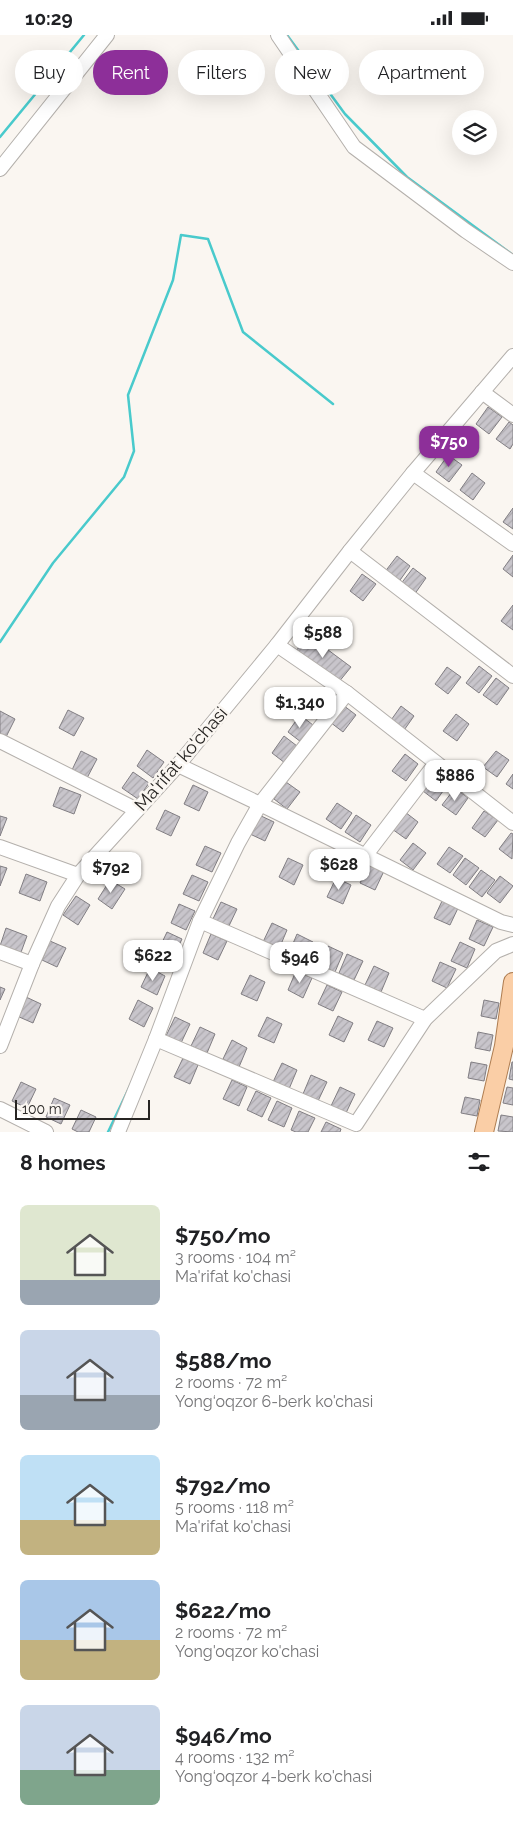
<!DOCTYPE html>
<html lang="en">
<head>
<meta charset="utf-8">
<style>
	body { margin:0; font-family:Raleway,sans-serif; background:#f2f2f2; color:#202124; height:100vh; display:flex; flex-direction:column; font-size:19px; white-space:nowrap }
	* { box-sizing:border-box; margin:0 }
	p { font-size:16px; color:#757577 }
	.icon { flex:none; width:28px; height:28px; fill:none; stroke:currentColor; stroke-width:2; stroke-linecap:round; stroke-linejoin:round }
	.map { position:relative; height:1097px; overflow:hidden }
	.side { display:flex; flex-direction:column; background:#fff; flex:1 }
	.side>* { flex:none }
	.hud { position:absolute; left:15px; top:15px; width:484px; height:45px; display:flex; gap:10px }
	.controls { position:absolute; left:452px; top:75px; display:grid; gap:10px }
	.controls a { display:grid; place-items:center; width:45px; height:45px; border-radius:50%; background:#fff; box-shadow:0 5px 20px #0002; font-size:25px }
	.scale { position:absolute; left:15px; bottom:12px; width:135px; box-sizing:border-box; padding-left:5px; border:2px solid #272523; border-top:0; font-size:14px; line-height:18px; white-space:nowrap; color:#272523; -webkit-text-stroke:4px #faf6f1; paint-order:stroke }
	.price { position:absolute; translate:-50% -42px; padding:0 11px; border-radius:10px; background:#fff; color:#222; font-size:16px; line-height:32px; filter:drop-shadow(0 1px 2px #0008) }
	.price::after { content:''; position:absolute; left:50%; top:30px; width:15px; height:11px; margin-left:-8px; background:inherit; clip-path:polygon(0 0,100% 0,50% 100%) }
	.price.active { background:#8d2f99; color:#fff }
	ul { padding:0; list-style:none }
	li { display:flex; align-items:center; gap:15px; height:125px; padding:0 20px }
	li span { display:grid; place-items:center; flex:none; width:140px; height:100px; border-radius:8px; color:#555 }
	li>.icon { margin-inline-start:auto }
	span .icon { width:60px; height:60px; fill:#fffc; stroke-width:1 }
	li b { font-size:21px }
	h2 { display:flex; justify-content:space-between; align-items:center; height:60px; padding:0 20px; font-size:21px }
	.tag { padding:0 18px; border-radius:22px; background:#fff; box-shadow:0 5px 20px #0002; font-size:18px; line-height:45px }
	.tag.active { background:#8d2f99; color:#fff }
	.status { display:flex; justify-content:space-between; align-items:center; height:35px; padding:0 25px; background:#fff; direction:ltr }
	.status svg { height:14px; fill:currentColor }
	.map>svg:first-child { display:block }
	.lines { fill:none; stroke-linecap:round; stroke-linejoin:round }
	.stream { stroke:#49cacc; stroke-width:2.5 }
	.building { fill:url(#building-hatch); stroke:#817e83 }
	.minor-casing { stroke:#b4b0ac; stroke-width:16 }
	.major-casing { stroke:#ae7d51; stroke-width:20 }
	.minor { stroke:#fff; stroke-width:14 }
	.major { stroke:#facea6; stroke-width:18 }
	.labels { text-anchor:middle; stroke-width:5; stroke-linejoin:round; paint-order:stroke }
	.street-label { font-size:18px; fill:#272523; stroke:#faf6f1 }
</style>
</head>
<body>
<div class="status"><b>10:29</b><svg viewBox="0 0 49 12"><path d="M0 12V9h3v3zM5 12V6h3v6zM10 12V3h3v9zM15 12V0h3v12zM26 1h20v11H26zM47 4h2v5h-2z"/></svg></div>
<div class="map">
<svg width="513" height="1097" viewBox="0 0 513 1097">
	<defs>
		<pattern id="building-hatch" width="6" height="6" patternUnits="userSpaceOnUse" patternTransform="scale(1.25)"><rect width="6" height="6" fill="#c8c5cb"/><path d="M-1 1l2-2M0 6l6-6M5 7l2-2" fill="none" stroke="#aca9ae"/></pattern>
	</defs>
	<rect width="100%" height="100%" fill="#faf6f1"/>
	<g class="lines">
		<g class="stream">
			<polyline points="287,0 345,79 407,142 513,220"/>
			<polyline points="0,102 84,0"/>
			<polyline points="0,607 53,528 124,442 134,416 128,360 173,245 181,200 208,204 243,297 333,369"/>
			<polyline points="108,1097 130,1051"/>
		</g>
	</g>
	<g class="building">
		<polygon points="488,372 502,382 489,399 476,389"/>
		<polygon points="509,387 513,390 513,409 510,414 496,404"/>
		<polygon points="448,420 462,430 449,447 436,437"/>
		<polygon points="472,438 485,448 473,465 460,455"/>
		<polygon points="513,473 513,494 503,487"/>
		<polygon points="513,520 513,542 503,534"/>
		<polygon points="397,521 410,531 398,548 384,538"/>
		<polygon points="413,533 426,543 414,560 400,550"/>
		<polygon points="362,539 376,549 363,566 350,556"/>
		<polygon points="513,570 513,595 501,586"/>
		<polygon points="308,600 351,632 338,648 296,616"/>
		<polygon points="479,631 492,641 479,658 466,648"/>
		<polygon points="447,632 461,642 448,659 435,649"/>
		<polygon points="496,643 509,653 497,670 483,660"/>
		<polygon points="317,657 330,667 318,684 305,674"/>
		<polygon points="343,670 356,680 343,697 330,687"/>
		<polygon points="401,671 414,681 402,698 389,688"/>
		<polygon points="68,675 84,683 74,701 59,693"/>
		<polygon points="0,676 15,684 6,702 0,699"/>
		<polygon points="456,679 469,689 457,706 443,696"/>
		<polygon points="300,680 313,690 301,707 288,697"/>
		<polygon points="284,701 297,711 285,728 272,718"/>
		<polygon points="147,715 164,727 153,743 137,731"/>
		<polygon points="81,716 97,724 87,743 72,735"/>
		<polygon points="496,716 509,725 497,742 483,732"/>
		<polygon points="405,719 418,729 406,746 392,736"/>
		<polygon points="133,737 149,748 138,764 122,753"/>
		<polygon points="435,739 448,749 436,766 423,756"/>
		<polygon points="513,739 513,754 506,749"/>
		<polygon points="286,747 300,757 287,774 274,764"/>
		<polygon points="193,750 208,757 199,776 184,769"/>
		<polygon points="60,752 81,760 74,779 53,771"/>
		<polygon points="455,753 468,763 456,780 442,770"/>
		<polygon points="337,768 352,778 341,794 326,784"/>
		<polygon points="165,775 180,782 171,801 156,794"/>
		<polygon points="484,776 498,785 485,802 472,793"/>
		<polygon points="405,777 418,787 406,804 392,794"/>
		<polygon points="259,780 274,787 265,806 250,799"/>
		<polygon points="356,780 371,790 360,807 345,797"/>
		<polygon points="0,781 7,783 0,801"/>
		<polygon points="511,798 513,799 512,824 499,814"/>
		<polygon points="413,808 426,818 413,835 400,825"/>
		<polygon points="205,811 221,818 212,837 196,830"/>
		<polygon points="449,812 463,821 450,838 437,829"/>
		<polygon points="288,823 303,830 294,850 279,842"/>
		<polygon points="465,823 479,833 466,850 453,840"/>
		<polygon points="369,829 384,836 375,855 360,848"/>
		<polygon points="0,831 7,833 0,851"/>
		<polygon points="481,835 495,845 482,862 469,852"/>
		<polygon points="26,839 47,847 40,866 19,858"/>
		<polygon points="192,840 208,847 199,866 183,859"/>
		<polygon points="500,841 513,851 500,868 487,858"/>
		<polygon points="336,843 351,850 343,869 327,862"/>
		<polygon points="110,845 125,854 112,874 98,864"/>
		<polygon points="76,861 90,870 78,890 63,880"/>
		<polygon points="443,864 459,871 450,890 434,883"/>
		<polygon points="221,867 237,874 228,893 212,886"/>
		<polygon points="179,869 195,876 186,895 171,888"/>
		<polygon points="477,885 493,892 484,911 469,904"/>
		<polygon points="272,888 287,895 279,914 263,907"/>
		<polygon points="6,893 27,901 20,920 0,911"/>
		<polygon points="167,897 182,904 173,923 158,916"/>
		<polygon points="211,899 227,906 218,925 203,918"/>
		<polygon points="297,899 313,907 304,925 289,918"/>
		<polygon points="50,906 66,913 57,932 42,925"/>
		<polygon points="460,907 475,914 467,933 451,926"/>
		<polygon points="328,911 343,918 335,937 319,930"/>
		<polygon points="347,919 363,926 354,945 339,938"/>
		<polygon points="440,927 456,934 447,953 432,946"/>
		<polygon points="374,931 389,938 381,957 365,950"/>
		<polygon points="150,933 165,941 157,960 141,952"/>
		<polygon points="296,936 312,943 303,963 288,955"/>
		<polygon points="250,940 265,947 257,966 241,959"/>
		<polygon points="327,950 342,957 333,976 318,969"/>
		<polygon points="0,952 5,954 0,965"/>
		<polygon points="26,962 41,969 33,988 17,981"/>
		<polygon points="138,965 153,973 144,992 129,984"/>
		<polygon points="484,965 499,968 496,984 481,981"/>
		<polygon points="338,981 353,988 344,1007 329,1000"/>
		<polygon points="175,982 190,989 181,1008 166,1001"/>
		<polygon points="267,982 282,989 274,1008 258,1001"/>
		<polygon points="377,986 393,993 384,1012 368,1005"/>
		<polygon points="200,992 215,999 207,1018 191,1011"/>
		<polygon points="478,997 493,1000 490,1016 475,1013"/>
		<polygon points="232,1005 247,1013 239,1032 223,1024"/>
		<polygon points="183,1023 198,1030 190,1049 174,1042"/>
		<polygon points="471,1027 487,1030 484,1046 468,1043"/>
		<polygon points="512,1027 513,1027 513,1045 509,1044"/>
		<polygon points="282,1028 297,1035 289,1054 273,1047"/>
		<polygon points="311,1040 327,1047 318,1066 303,1059"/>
		<polygon points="232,1045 247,1052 239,1071 223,1064"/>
		<polygon points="21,1047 36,1054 27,1073 12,1066"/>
		<polygon points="340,1052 355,1059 346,1078 331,1071"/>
		<polygon points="507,1052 513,1053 513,1070 503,1068"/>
		<polygon points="256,1056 271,1063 262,1082 247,1075"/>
		<polygon points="465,1062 480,1065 477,1081 461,1078"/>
		<polygon points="54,1063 70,1070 61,1089 46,1082"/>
		<polygon points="277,1066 292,1073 284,1092 268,1085"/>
		<polygon points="81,1075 96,1082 89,1097 78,1097 72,1094"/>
		<polygon points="299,1076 315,1083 308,1097 296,1097 291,1095"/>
		<polygon points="501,1080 513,1082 513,1097 498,1096"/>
		<polygon points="326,1087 341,1094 340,1097 321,1097"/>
	</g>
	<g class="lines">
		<g class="minor-casing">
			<g id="minor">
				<polyline points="278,0 354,112 466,196 513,228"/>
				<polyline points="0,134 107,0"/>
				<polyline points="482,357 513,380"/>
				<polyline points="413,438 513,509"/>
				<polyline points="350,516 513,641"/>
				<polyline points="277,610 347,658 513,788"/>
				<polyline points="0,706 137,775"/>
				<polyline points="178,730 260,769 501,887 513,890"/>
				<polyline points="0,812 78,840"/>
				<polyline points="365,821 436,728"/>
				<polyline points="200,886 425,984"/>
				<polyline points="0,917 32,929"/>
				<polyline points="156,1004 356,1089 425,984 496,916 513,909"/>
				<polyline points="0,1011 32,929 58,871 78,840 178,730 277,610 350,516 413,438 513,321"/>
				<polyline points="0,1074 46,1097"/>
				<polyline points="118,1097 156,1004 200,886 238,808 260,769 347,658"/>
			</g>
		</g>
		<g class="major-casing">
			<polyline id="major" points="484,1097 504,1011 513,947"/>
		</g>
		<use href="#minor" class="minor"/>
		<use href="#major" class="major"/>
	</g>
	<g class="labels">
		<g class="street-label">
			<text transform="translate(181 724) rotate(-49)" y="6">Ma'rifat ko'chasi</text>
		</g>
	</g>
</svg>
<div class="controls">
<a><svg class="icon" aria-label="layers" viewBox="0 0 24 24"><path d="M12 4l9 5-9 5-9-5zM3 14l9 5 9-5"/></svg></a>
</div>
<div class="scale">100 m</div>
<b class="price active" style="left:449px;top:433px">$750</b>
<b class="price" style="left:323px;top:624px">$588</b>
<b class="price" style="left:300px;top:694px">$1,340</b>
<b class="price" style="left:455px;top:767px">$886</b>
<b class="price" style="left:339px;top:856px">$628</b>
<b class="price" style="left:111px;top:859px">$792</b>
<b class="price" style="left:153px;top:947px">$622</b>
<b class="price" style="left:300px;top:949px">$946</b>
<div class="hud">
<a class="tag">Buy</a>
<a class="tag active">Rent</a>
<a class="tag">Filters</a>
<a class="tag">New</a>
<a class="tag">Apartment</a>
</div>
</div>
<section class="side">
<h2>8 homes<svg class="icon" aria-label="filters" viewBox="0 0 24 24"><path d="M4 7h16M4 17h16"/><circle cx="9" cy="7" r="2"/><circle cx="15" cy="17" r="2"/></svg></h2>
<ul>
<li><span style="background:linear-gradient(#dfe7d0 75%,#9aa5b1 0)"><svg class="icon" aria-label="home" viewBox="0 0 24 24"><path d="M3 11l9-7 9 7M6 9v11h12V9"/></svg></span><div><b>$750/mo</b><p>3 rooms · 104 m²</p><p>Ma'rifat ko'chasi</p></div></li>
<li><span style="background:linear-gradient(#c9d6e8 65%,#9aa5b1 0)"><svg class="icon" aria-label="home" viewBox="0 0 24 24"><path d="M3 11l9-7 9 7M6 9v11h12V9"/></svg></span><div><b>$588/mo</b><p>2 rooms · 72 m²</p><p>Yong‘oqzor 6-berk ko'chasi</p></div></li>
<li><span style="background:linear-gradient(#bfe0f5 65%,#c2b280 0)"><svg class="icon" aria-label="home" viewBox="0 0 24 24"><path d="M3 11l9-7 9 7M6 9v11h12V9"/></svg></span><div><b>$792/mo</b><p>5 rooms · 118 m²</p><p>Ma'rifat ko'chasi</p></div></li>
<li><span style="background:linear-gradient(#a9c7e8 60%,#c2b280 0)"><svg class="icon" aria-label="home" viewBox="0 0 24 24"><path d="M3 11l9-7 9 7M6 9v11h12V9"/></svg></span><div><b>$622/mo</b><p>2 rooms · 72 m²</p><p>Yong'oqzor ko'chasi</p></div></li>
<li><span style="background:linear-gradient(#c9d6e8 65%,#7fa58c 0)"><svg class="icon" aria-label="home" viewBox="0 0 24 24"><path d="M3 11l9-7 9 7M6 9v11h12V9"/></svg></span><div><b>$946/mo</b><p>4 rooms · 132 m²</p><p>Yong‘oqzor 4-berk ko'chasi</p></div></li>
</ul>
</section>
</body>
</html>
